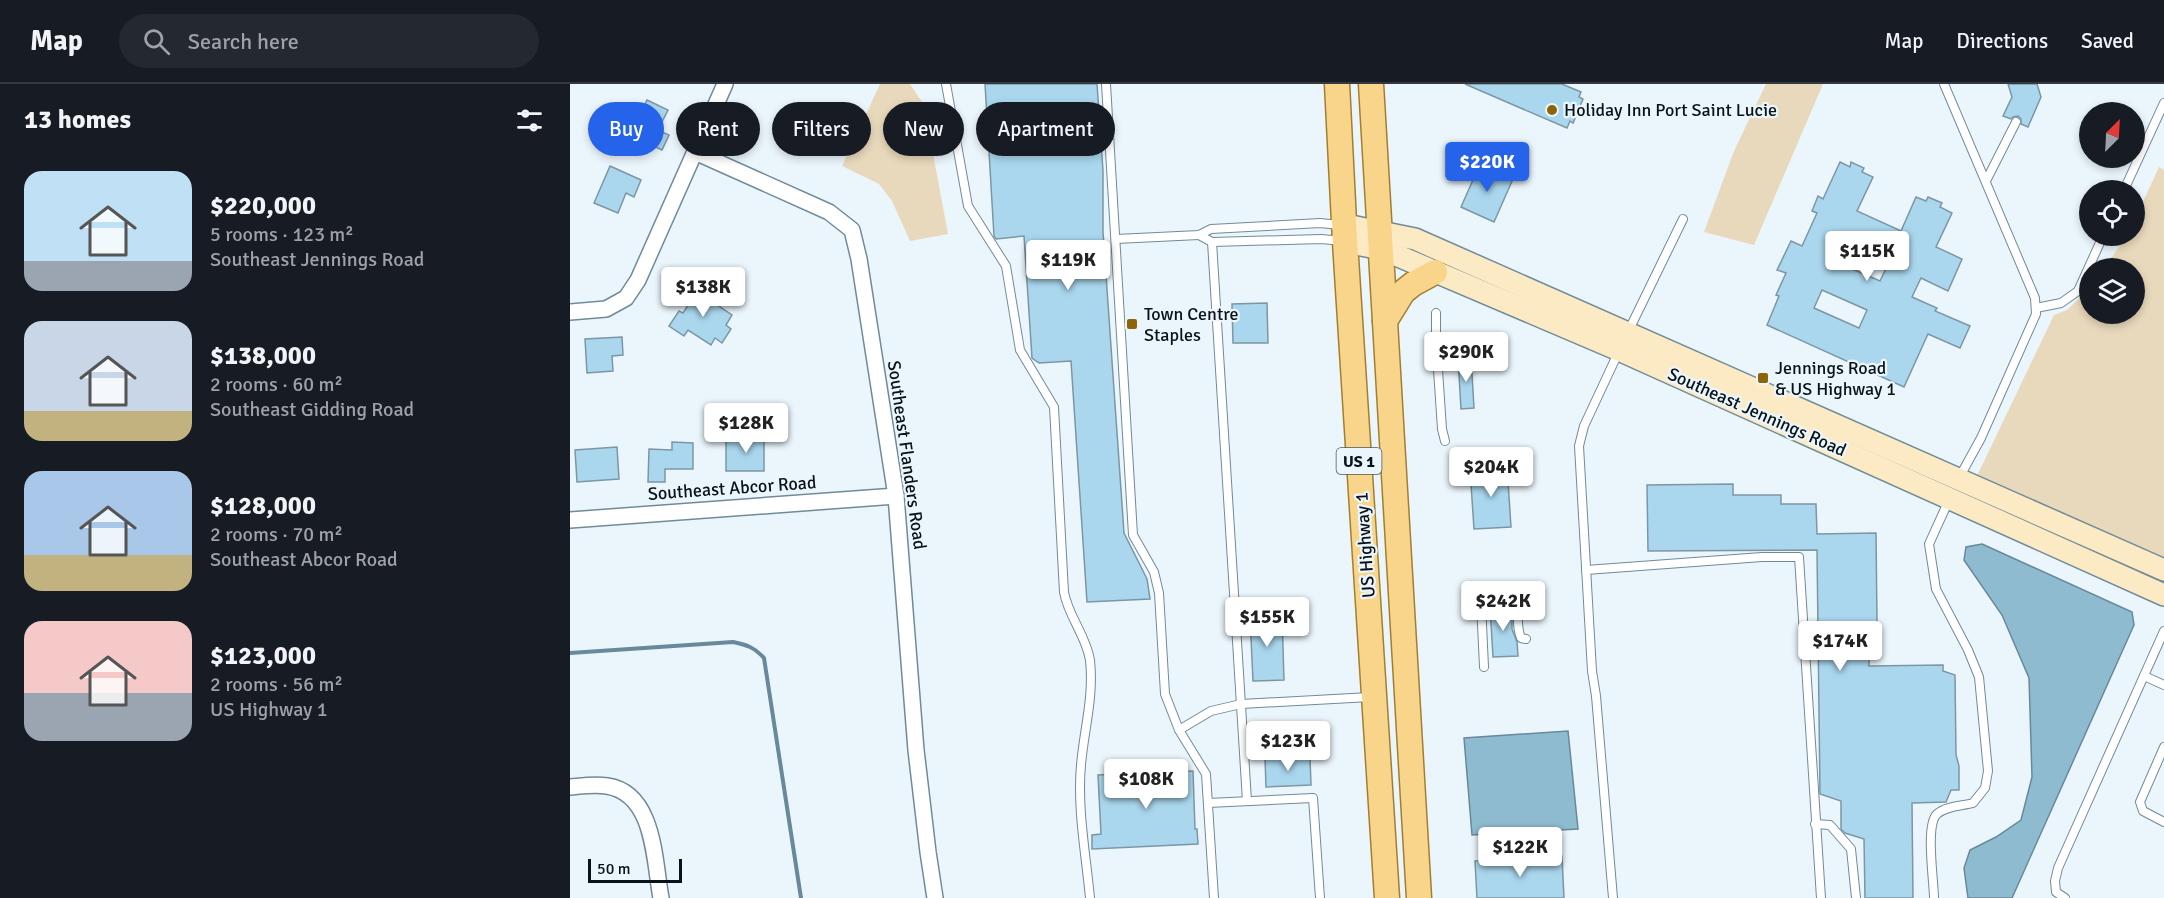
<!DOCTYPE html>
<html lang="en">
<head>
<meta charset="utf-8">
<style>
	body { margin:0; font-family:Signika,sans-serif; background:#242831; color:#f1f3f6; height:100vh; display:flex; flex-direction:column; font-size:22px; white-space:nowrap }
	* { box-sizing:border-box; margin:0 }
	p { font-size:20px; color:#9ea1a6 }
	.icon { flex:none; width:33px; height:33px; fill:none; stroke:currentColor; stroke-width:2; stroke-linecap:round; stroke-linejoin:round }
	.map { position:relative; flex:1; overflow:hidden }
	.drawer { display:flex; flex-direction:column; background:#171b24; width:570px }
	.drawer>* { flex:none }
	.banner { position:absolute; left:18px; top:18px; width:570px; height:54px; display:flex; gap:12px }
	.needle { width:39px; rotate:24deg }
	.tools { position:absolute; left:1509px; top:18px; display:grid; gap:12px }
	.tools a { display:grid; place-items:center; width:66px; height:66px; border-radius:50%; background:#171b24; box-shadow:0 3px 9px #0003; font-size:30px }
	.scale { position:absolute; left:18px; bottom:15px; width:94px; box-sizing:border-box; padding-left:6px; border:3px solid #091318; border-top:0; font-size:16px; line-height:21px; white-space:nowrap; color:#091318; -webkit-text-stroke:4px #ebf6fc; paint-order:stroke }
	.price { position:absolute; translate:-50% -51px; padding:0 14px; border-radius:6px; background:#fff; color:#222; font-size:20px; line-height:39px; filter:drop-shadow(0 2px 3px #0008) }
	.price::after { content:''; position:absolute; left:50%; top:36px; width:18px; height:14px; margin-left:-9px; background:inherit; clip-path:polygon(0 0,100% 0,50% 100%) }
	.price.selected { background:#2563eb; color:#fff }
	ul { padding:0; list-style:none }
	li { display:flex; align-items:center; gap:18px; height:150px; padding:0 24px }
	li span { display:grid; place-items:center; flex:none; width:168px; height:120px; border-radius:18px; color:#555 }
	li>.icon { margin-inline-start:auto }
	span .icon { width:72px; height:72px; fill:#fffc; stroke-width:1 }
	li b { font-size:26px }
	h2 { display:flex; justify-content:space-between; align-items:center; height:72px; padding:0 24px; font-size:26px }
	.chip { padding:0 21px; border-radius:27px; background:#171b24; box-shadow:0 3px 9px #0003; font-size:21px; line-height:54px }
	.chip.selected { background:#2563eb; color:#fff }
	header { display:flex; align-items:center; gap:36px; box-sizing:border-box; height:84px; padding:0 30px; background:#171b24; border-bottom:2px solid #363941 }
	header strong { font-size:28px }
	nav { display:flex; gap:33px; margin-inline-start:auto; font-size:21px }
	.search { width:420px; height:54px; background:#242831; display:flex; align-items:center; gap:15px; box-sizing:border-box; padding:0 21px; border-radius:33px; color:#9ea1a6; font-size:22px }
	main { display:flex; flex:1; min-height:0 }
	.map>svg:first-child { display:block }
	.green { fill:#e9d9bc }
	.water { fill:#8fbbd1; stroke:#67899a; stroke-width:1.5 }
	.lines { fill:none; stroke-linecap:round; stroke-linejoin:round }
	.stream { stroke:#67899a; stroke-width:4 }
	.building { fill:#aad7ee; stroke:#7c96a4; stroke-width:1.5; fill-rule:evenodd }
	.lane-casing { stroke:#708b98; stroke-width:10 }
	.street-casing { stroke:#708b98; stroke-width:18 }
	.secondary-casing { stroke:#708b98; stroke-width:24 }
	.primary-casing { stroke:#a27f30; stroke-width:27 }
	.lane { stroke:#fff; stroke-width:8 }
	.street { stroke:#fff; stroke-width:15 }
	.secondary { stroke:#fceac5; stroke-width:21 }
	.primary { stroke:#f9d58b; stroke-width:24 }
	.poi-dot { fill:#8d6508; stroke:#ebf6fc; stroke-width:2 }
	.labels { text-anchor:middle; stroke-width:4.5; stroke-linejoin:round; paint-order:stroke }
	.shield { fill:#ebf6fc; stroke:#4d575c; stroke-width:1.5 }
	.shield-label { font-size:16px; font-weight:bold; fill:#091318 }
	.poi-label { font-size:18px; fill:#091318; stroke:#ebf6fc; text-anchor:start }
	.street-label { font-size:18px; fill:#091318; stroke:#ebf6fc }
</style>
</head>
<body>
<header>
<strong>Map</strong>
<div class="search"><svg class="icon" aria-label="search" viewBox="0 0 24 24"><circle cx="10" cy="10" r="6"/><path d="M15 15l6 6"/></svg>Search here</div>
<nav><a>Map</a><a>Directions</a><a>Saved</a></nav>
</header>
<main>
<section class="drawer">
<h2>13 homes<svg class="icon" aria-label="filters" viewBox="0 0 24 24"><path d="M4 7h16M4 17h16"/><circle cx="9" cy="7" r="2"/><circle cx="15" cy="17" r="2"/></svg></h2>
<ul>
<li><span style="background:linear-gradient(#bfe0f5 75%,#9aa5b1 0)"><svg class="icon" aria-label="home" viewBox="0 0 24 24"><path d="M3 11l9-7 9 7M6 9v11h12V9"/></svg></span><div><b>$220,000</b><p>5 rooms · 123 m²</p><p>Southeast Jennings Road</p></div></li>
<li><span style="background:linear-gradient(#c9d6e8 75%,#c2b280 0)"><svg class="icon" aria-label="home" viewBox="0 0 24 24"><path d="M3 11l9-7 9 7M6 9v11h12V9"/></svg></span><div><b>$138,000</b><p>2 rooms · 60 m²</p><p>Southeast Gidding Road</p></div></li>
<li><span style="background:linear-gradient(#a9c7e8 70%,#c2b280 0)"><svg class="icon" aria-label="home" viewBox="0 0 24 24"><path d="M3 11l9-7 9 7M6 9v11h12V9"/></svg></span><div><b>$128,000</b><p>2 rooms · 70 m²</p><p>Southeast Abcor Road</p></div></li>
<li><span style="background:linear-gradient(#f6c9c9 60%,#9aa5b1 0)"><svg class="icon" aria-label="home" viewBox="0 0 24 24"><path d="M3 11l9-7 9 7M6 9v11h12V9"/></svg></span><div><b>$123,000</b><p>2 rooms · 56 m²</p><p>US Highway 1</p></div></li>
</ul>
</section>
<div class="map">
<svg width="1594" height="814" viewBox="0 0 1594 814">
	<rect width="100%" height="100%" fill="#ebf6fc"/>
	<g class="green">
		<polygon points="310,0 340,0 354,21 378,150 340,157 322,117 309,100 272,82"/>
		<polygon points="1196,0 1253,0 1184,161 1134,148 1164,67"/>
		<polygon points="1589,83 1594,86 1594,478 1406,394 1484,231 1497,226 1519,205 1520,230 1564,230 1564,184 1534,184 1557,152 1564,152 1565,135"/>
	</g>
	<g class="water">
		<polygon points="1412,460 1562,528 1564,541 1442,814 1398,814 1394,784 1400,766 1426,753 1451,736 1462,693 1459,594 1432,531 1394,476 1396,463"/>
		<polygon points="998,647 1008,745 902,751 894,654"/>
	</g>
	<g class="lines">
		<path class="stream" d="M0,569l163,-11c14,3 21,5 31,16l37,240"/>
	</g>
	<g class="building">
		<polygon points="415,0 527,0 533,87 533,148 554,449 577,495 580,515 517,518 501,277 469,279 462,274 454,152 426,155 424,152"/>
		<polygon points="895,0 992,0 1011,8 1009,13 1013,15 1003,39 1000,37 997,44"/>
		<polygon points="1438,0 1467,0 1471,13 1458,43 1451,40 1451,35 1448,32 1443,33 1441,35 1433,32 1442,13"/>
		<polygon points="77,16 98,26 88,46 99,51 92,66 60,51 64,44 58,42 67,21 73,24"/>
		<path d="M1270,78l10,5 1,-5 13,6 -2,4 11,5 -16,34 44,20 15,-34 10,4 2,-4 14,6 -2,4 12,6 -16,34 26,12 -14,32 -27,-13 -9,19 25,11 -2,3 35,15 -10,22 -32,-14 -24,53 -137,-62 12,-29 -3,-1 10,-22 -9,-3 14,-29 11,5 15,-33 -5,-2 6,-15 5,3zM1272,159l46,21 -8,17 -46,-20zM1252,206l45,20 -8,18 -45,-20z"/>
		<polygon points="910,80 943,95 924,138 891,123"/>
		<polygon points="40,82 71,96 64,113 56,109 48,129 24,119"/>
		<polygon points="132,200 145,209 140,216 162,231 156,241 161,245 152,259 145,254 141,261 118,246 114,252 99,242 109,227 113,229"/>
		<polygon points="697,219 698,259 663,259 662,220"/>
		<polygon points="52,253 53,271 42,272 43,287 17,289 15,255"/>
		<polygon points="888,273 901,273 904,324 891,325"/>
		<polygon points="179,350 194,350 194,387 156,387 156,357 179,357"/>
		<polygon points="102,358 123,359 123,385 95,385 95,398 78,398 79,365 102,366"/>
		<polygon points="47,363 49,395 7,398 5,366"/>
		<polygon points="937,382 941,443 904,445 900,385"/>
		<polygon points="1163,400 1163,411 1211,411 1211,420 1246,420 1247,450 1306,449 1307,538 1299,538 1299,582 1373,581 1373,587 1385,591 1386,671 1389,682 1389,706 1381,706 1376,718 1342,719 1343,814 1295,814 1294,755 1275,749 1271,745 1271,717 1250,710 1247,466 1078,467 1077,401"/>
		<polygon points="942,521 942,545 947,558 948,572 923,573 920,522"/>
		<polygon points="712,531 714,596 683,597 680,532"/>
		<polygon points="740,674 741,701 696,703 695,675"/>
		<polygon points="623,687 625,745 627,745 628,760 522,765 522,751 531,750 528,691"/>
		<polygon points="992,772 994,814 907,814 905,777"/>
	</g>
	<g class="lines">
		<g class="lane-casing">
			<g id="lane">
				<path d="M376,0l22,122 38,60 14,84 34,57 10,185c4,24 22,43 26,68 4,38 -6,69 -9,105 -4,44 5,90 9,133"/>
				<polyline points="536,0 563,451 584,488 589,509 595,610 609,646 636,690 644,814"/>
				<polyline points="1374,0 1465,214 1466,230 1411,354 1389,394"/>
				<polyline points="1416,97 1446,38"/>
				<polyline points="1554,106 1594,19"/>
				<polyline points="629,151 642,158 751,155 773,157"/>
				<polyline points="546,155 629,151 641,145 750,139 770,141"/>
				<polyline points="642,158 677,717"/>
				<polyline points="1466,224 1491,219 1508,207 1533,152"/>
				<polyline points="866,229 866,256 872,345 875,357"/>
				<polyline points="1058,248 1113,135"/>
				<polyline points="1016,486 1192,473 1229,473 1251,814"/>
				<path d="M914,583l-3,-64 6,-8c48,-8 23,17 34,43l5,1"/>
				<polyline points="1574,592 1594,601"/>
				<polyline points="609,646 641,627 671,620 800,613"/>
				<polyline points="1594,663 1570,718 1573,727 1594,738"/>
				<polyline points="638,719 743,714 750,814"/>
				<polyline points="1245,740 1260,741 1281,765 1286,814"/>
				<polyline points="1043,814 1026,612 1022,587 1009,362 1014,342 1049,267"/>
				<path d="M1364,814c0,-17 -9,-73 3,-84 9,-8 25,-8 36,-11l12,-15 3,-17 -9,-94 -11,-27 -32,-61 -7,-45 20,-44"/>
				<polyline points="1495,814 1486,808 1485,797 1488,784 1594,547"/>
			</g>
		</g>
		<g class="street-casing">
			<g id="street">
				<polyline points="125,68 259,128 282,146 289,175 326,412 346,666 358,768 365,814"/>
				<polyline points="0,228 36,225 56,214 68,196 155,0"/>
				<polyline points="0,436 326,412"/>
				<path d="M0,703c12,-1 25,-3 37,-1 48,7 47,75 54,112"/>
			</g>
		</g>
		<g class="secondary-casing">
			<g id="secondary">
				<polyline points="776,141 845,155 1594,486"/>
				<polyline points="775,158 812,165 1049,266 1594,511"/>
			</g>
		</g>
		<g class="primary-casing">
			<g id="primary">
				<polyline points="767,0 775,158 817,814"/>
				<polyline points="801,0 849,814"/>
				<polyline points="815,237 833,208 843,200 865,188"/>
			</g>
		</g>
		<use href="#lane" class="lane"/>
		<use href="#street" class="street"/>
		<use href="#secondary" class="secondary"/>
		<use href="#primary" class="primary"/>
	</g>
	<g class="poi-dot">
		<circle cx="982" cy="26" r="6"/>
		<rect x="556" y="234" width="12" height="12" rx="3"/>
		<rect x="1187" y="288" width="12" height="12" rx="3"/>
	</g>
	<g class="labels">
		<rect class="shield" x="766.5" y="364" width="45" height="26" rx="4.5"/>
		<g class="shield-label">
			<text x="789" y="383">US 1</text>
		</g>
		<g class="poi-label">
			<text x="994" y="32">Holiday Inn Port Saint Lucie</text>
			<text x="574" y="236">Town Centre<tspan x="574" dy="21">Staples</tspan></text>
			<text x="1205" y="290">Jennings Road<tspan x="1205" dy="21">&amp; US Highway 1</tspan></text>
		</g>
		<g class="street-label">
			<text transform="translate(1187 328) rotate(24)" y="6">Southeast Jennings Road</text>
			<text transform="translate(337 371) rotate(82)" y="6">Southeast Flanders Road</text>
			<text transform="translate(162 404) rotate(-4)" y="6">Southeast Abcor Road</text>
			<text transform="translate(795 461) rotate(-94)" y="6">US Highway 1</text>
		</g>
	</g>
</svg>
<div class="tools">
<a><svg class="needle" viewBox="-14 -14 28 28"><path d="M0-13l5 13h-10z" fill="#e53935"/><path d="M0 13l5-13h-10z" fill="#9ea1a6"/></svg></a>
<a><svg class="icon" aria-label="locate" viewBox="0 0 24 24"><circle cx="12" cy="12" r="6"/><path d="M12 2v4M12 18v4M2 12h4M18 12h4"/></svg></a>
<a><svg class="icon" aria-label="layers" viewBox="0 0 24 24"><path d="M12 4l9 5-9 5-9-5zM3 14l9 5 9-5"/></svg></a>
</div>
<div class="scale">50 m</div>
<b class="price selected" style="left:917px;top:109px">$220K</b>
<b class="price" style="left:1297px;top:198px">$115K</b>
<b class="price" style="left:498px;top:207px">$119K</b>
<b class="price" style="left:133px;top:234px">$138K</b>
<b class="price" style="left:896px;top:299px">$290K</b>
<b class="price" style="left:176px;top:370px">$128K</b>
<b class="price" style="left:921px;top:414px">$204K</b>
<b class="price" style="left:933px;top:548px">$242K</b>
<b class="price" style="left:697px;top:564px">$155K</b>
<b class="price" style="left:1270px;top:588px">$174K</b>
<b class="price" style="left:718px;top:688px">$123K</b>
<b class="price" style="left:576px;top:726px">$108K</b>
<b class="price" style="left:950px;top:794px">$122K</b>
<div class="banner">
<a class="chip selected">Buy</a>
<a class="chip">Rent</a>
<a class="chip">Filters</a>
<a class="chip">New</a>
<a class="chip">Apartment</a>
</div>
</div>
</main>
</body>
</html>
